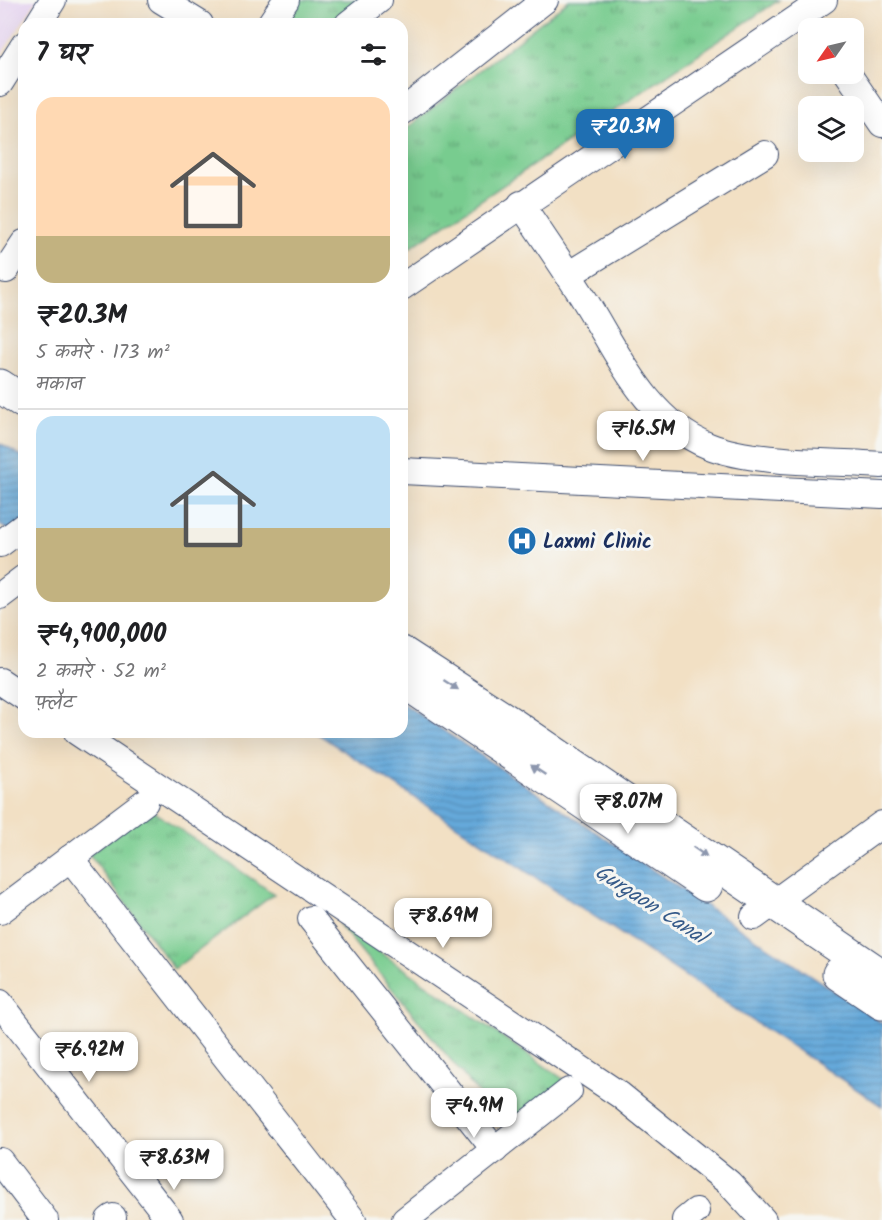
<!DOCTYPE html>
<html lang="hi">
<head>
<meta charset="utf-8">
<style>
	body { margin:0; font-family:Kalam,"Playpen Sans Deva",sans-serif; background:#f6f6f6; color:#202124; height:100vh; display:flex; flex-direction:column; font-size:22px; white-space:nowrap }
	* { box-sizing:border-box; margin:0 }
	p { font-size:20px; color:#757577 }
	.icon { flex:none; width:33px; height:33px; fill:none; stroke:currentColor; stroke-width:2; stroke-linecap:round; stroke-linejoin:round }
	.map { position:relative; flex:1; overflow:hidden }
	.details { position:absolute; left:18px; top:18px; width:390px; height:720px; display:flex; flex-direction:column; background:#fff; border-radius:18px; box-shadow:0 6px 24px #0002 }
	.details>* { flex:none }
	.needle { width:39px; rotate:236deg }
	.fabs { position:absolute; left:798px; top:18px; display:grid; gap:12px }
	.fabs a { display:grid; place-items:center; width:66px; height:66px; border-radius:12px; background:#fff; box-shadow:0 6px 24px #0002; font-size:30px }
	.price { position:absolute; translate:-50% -51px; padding:0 14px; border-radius:12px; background:#fff; color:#222; font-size:20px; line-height:39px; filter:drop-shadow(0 2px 3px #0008) }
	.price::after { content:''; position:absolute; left:50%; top:36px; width:18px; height:14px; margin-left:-9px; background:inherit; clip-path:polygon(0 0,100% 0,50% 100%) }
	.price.active { background:#1f6fb2; color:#fff }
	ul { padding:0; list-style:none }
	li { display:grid; align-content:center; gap:12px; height:318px; padding:0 18px }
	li+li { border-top:2px solid #e0e0e0 }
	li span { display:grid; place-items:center; height:186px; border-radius:18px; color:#555 }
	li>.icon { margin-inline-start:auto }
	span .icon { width:108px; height:108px; fill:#fffc; stroke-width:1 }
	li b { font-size:26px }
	h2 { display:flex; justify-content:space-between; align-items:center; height:72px; padding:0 18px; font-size:26px }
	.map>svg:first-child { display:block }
	.built { fill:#e5d3f1 }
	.grass { fill:url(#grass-tufts); stroke:#4a7e76; stroke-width:1.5 }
	.water { fill:url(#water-rules); stroke:#406c9c; stroke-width:1.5 }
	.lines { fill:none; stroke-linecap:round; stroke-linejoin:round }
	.minor-casing { stroke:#3b4a6d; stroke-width:28 }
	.major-casing { stroke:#3b4a6d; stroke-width:35 }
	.minor { stroke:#fff; stroke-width:26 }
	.major { stroke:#fff; stroke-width:33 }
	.oneway { fill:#8d97ae }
	.labels { text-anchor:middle; stroke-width:6; stroke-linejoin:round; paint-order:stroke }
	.poi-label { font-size:20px; font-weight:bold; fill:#1b2f5e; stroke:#f6f6f2; text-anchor:start }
	.water-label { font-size:21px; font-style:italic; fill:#355a89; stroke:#f6f6f2 }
</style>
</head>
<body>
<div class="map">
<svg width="882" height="1220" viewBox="0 0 882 1220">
	<defs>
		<pattern id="grass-tufts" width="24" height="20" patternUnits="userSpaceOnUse" patternTransform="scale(1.5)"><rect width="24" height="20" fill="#78cc8f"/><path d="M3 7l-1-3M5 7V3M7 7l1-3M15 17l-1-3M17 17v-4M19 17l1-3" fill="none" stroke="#62a678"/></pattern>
		<pattern id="water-rules" width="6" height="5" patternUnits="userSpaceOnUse" patternTransform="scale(1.5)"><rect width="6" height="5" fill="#65a9da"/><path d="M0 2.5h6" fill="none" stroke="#528ab4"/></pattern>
	</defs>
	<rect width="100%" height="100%" fill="#f6f6f2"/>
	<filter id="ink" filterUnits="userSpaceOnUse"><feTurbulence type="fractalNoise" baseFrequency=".0167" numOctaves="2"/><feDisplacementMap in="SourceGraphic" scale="12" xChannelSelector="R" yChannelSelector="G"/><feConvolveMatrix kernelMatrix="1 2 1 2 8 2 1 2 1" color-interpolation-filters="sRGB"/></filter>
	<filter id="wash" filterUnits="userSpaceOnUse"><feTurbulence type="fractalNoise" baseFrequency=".008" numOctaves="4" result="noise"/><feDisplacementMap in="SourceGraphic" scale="24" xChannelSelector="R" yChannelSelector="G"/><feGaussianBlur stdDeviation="1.35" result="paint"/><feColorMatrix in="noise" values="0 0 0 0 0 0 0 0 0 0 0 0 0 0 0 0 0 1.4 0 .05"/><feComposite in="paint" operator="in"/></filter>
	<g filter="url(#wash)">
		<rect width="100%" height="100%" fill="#f2e0c4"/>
		<polygon class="built" points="0,0 37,0 0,56"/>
		<g class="grass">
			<polygon points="290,0 379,0 348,24 274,24"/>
			<polygon points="569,0 779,0 402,253 402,132"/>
			<polygon points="150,809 274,894 174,969 89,854"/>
			<polygon points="338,923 566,1081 506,1127"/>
		</g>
		<g class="water">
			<polygon points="0,443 24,458 24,540 0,525"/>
			<polygon points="402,703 882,1023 882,1106 315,732 402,732"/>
		</g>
	</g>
	<g filter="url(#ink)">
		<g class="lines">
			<g class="minor-casing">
				<g id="minor">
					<polyline points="161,0 200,24"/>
					<polyline points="38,24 53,0"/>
					<polyline points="270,24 286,0"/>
					<polyline points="348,24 379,0"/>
					<polyline points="848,74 882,124"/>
					<polyline points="0,83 24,45"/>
					<polyline points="402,112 545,0"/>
					<path d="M521,204c21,32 43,63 63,95 34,54 62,122 125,147 46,18 123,15 173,19"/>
					<polyline points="6,270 24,243"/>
					<polyline points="568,275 765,154"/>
					<polyline points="402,287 824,0"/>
					<polyline points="402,471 882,495"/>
					<polyline points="0,544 24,526"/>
					<polyline points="0,596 24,578"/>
					<polyline points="0,681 24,697"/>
					<polyline points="77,732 620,1095 729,1183 763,1220"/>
					<polyline points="70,858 353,1220"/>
					<polyline points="0,911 145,802"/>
					<polyline points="754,917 882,824"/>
					<polyline points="311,919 495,1150"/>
					<polyline points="0,1003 170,1220"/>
					<polyline points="0,1161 45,1220"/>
					<polyline points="109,1220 113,1217"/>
					<polyline points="405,1220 569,1091"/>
					<polyline points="685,1220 696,1211"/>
				</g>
			</g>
			<g class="major-casing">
				<g id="major">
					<polyline points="0,386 24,402"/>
					<polyline points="402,653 513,725 882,976"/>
					<polyline points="408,684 706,885"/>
					<polyline points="839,974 882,1003"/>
				</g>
			</g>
			<use href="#minor" class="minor"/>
			<use href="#major" class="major"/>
		</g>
		<defs><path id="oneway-solid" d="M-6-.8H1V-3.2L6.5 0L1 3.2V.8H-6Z" transform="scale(1.5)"/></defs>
		<g class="oneway">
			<use href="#oneway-solid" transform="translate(451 685) rotate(33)"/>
			<use href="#oneway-solid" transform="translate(538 770) rotate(-146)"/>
			<use href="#oneway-solid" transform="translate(700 852) rotate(35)"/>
		</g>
	</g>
	<defs>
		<g id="hospital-disc" transform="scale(1.5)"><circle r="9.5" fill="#1f6fb2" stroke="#f6f6f2"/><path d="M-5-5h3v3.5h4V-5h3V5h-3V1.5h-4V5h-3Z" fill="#fff"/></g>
	</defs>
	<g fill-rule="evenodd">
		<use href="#hospital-disc" x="522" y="541"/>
	</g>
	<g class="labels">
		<g class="poi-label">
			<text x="543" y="548">Laxmi Clinic</text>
		</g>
		<g class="water-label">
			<text transform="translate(651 904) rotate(33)" y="7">Gurgaon Canal</text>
		</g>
	</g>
</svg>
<div class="fabs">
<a><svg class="needle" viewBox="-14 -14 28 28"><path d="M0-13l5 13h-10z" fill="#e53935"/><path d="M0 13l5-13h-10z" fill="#757577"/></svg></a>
<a><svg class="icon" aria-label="layers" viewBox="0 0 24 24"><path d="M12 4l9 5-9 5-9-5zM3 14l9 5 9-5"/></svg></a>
</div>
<b class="price active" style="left:625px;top:160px">₹20.3M</b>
<b class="price" style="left:643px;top:462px">₹16.5M</b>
<b class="price" style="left:628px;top:835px">₹8.07M</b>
<b class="price" style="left:443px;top:949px">₹8.69M</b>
<b class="price" style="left:89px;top:1083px">₹6.92M</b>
<b class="price" style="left:474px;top:1139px">₹4.9M</b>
<b class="price" style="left:174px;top:1191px">₹8.63M</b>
<section class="details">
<h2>7 घर<svg class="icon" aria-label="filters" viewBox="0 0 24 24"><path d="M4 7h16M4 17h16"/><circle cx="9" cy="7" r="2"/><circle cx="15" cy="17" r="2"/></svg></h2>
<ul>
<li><span style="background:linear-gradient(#ffd9b3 75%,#c2b280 0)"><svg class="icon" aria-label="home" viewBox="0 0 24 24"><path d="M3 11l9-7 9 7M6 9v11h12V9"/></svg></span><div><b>₹20.3M</b><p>5 कमरे · 173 m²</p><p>मकान</p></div></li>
<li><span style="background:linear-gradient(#bfe0f5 60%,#c2b280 0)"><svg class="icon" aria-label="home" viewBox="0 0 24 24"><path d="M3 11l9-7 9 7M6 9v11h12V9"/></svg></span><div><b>₹4,900,000</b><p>2 कमरे · 52 m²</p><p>फ़्लैट</p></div></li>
</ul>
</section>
</div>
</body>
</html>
